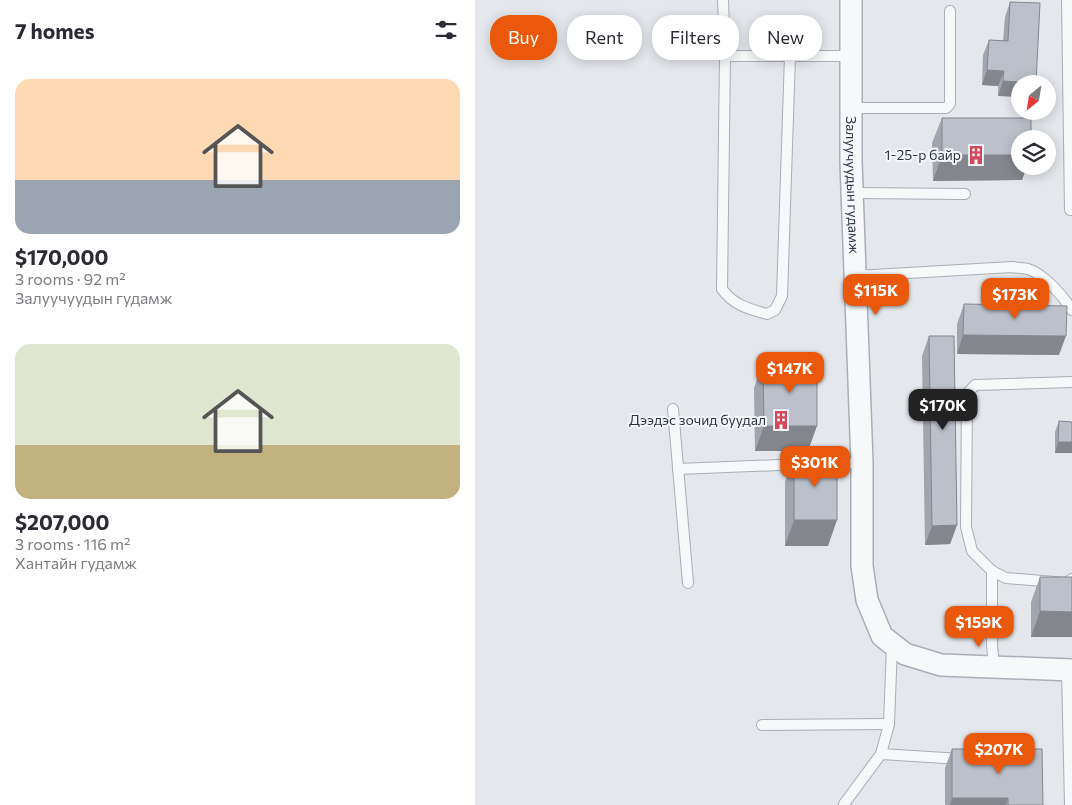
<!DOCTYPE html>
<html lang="en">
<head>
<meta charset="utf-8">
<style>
	body { margin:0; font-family:Commissioner,sans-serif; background:#f2f2f3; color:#2b2b33; height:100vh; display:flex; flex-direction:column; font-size:19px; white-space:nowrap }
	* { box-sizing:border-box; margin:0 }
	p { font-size:16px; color:#7c7c81 }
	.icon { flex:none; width:28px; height:28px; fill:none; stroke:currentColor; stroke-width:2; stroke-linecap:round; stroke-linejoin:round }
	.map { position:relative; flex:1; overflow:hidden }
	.details { display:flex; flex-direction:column; background:#fff; width:475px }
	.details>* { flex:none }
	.banner { position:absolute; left:15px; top:15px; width:475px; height:45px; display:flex; gap:10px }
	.needle { width:32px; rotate:210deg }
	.tools { position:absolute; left:536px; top:75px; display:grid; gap:10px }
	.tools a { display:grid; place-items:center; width:45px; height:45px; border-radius:50%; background:#fff; box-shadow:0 2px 12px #0003; font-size:25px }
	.price { position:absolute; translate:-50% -42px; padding:0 11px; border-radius:10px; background:#ea580c; color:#fff; font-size:16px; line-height:32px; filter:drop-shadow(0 1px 2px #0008) }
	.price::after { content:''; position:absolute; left:50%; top:30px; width:15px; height:11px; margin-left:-8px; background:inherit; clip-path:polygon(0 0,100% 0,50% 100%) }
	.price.selected { background:#222; color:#fff }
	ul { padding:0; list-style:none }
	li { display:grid; align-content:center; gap:10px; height:265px; padding:0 15px }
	li span { display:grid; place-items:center; height:155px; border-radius:15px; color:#555 }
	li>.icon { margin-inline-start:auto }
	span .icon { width:90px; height:90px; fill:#fffc; stroke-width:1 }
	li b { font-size:21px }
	h2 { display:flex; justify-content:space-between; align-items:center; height:60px; padding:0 15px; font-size:21px }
	.pill { padding:0 18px; border-radius:20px; background:#fff; box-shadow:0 2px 12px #0003; font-size:18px; line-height:45px }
	.pill.selected { background:#ea580c; color:#fff }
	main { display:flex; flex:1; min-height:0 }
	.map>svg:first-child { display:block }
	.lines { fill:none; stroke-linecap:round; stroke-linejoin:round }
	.service-casing { stroke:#a9aeb7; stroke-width:12 }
	.minor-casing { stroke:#a9aeb7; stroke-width:24 }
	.service { stroke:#f7f8fa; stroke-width:10 }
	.minor { stroke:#f7f8fa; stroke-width:21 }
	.wall { fill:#a1a5ae }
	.shaded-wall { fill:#83868d }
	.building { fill:#bbc0ca; stroke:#83868d }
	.labels { text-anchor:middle; stroke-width:4; stroke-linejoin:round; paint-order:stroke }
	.poi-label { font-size:14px; fill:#2b3445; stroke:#f4f6f9; text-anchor:end }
	.street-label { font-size:14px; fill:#2b3445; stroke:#f4f6f9 }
</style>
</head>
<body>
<main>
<section class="details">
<h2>7 homes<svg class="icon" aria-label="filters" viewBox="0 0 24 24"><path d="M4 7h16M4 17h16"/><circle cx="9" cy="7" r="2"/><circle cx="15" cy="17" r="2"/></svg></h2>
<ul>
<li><span style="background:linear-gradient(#ffd9b3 65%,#9aa5b1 0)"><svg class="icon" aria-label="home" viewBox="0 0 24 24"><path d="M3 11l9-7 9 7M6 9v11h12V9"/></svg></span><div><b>$170,000</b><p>3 rooms · 92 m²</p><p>Залуучуудын гудамж</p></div></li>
<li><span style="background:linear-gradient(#dfe7d0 65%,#c2b280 0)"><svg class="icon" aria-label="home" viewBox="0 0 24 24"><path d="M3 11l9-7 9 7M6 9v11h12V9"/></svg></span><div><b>$207,000</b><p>3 rooms · 116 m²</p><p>Хантайн гудамж</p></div></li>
</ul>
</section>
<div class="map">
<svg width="597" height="805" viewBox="0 0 597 805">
	<rect width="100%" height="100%" fill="#e4e7ec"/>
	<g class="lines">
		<g class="service-casing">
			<g id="service">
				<polyline points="248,0 250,56 376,56"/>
				<polyline points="592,0 595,210 597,210"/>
				<path d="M250,56l-3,233c11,16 27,20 45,25l8,-4 7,-14 8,-240"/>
				<polyline points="375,108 471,108 475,104 475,11"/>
				<polyline points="378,193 490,194"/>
				<path d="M381,276l156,-9c5,1 11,1 16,2 16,5 35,27 44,41"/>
				<polyline points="597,382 500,385 492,394 491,527 497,551 517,571 531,578 591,583 597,579"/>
				<polyline points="198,409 213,583"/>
				<polyline points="350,464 387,463"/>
				<polyline points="203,469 328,464"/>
				<polyline points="517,571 517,645 519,667"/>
				<polyline points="592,671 595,805"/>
				<polyline points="287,725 414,724"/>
				<polyline points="406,754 486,759"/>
				<polyline points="369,804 406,754 414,724 417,645"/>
			</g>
		</g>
		<g class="minor-casing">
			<g id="minor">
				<path id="s1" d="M376,0v162l11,301v103l5,34 15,36 23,18 36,11 131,5"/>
			</g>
		</g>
		<use href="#service" class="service"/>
		<use href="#minor" class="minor"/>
	</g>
	<g class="wall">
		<polygon points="535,2 561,83 561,84 545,84 523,96 523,86 507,85 508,55 514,40 528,41 530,17"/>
		<polygon points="467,118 545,166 552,166 547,180 458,181 457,143"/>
		<polygon points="489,304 584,355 482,354 482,324"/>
		<polygon points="454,336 482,525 475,544 450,545 447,356"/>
		<polygon points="288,362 333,451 280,451 279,388"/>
		<polygon points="584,421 597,422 597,453 580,453 580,432"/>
		<polygon points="319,457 353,546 310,546 310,482"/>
		<polygon points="565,577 597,577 597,637 556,637 556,602"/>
		<polygon points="477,749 568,805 470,805 470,768"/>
	</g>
	<g class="shaded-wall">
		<polygon points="512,70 529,71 523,86 507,85"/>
		<polygon points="528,81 561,83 561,84 545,84 545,97 523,96"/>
		<polygon points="467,155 545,155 545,166 552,166 547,180 458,181"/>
		<polygon points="488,335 591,336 584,355 482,354"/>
		<polygon points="289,426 342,426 333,451 280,451"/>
		<polygon points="583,442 597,442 597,453 580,453"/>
		<polygon points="319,520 362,520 353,546 310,546"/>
		<polygon points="482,525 475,544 450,545 457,526"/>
		<polygon points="565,611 597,612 597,637 556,637"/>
		<polygon points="477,798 533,798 531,805 475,805"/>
	</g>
	<g class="building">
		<polygon points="535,2 565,3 561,83 528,81 529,71 512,70 514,40 533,41"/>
		<polygon points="467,118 556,118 556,139 545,139 545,155 467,155"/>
		<polygon points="489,304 592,306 591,336 488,335"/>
		<polygon points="454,336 479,336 482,525 457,526"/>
		<polygon points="288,362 342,362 342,426 289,426"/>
		<polygon points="584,421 597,422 597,442 583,442"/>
		<rect x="319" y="457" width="43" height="63"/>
		<polygon points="565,577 597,577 597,612 565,611"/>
		<polygon points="477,749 567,749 568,805 533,805 533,798 477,798"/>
	</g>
	<defs>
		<g id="building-bare" transform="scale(1.5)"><path d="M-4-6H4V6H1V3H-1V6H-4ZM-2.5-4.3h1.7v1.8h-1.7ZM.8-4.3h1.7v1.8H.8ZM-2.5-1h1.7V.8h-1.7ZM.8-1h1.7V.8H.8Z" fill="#d1495b" stroke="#f4f6f9" stroke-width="2.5" paint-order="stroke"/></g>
	</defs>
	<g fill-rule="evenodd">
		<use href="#building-bare" x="501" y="155"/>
		<use href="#building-bare" x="306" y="420"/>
	</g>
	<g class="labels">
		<g class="poi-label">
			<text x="486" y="160">1-25-р байр</text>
			<text x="291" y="425">Дээдэс зочид буудал</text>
		</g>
		<g class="street-label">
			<text dy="5" stroke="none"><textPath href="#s1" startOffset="185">Залуучуудын гудамж</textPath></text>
		</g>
	</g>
</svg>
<div class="tools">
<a><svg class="needle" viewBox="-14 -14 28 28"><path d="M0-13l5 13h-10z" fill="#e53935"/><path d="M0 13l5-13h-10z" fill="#7c7c81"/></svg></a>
<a><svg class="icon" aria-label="layers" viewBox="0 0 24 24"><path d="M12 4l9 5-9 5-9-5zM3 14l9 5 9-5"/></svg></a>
</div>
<b class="price" style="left:401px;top:316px">$115K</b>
<b class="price" style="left:540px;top:320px">$173K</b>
<b class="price" style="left:315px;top:394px">$147K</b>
<b class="price selected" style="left:468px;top:431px">$170K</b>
<b class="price" style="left:340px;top:488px">$301K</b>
<b class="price" style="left:504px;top:648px">$159K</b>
<b class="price" style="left:524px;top:775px">$207K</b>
<div class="banner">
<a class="pill selected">Buy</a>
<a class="pill">Rent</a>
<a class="pill">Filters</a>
<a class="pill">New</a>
</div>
</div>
</main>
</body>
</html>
